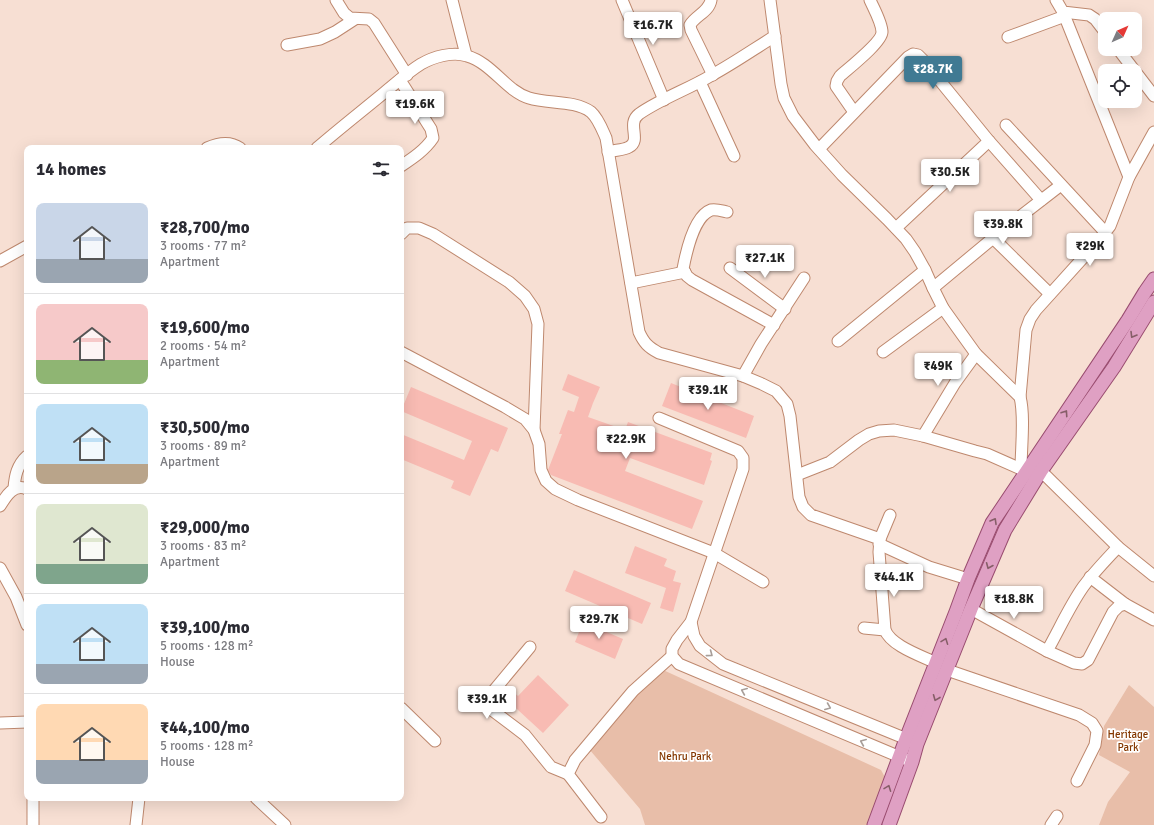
<!DOCTYPE html>
<html lang="en">
<head>
<meta charset="utf-8">
<style>
	body { margin:0; font-family:Signika,sans-serif; background:#f7f7f7; color:#2b2b33; height:100vh; display:flex; flex-direction:column; font-size:15px; white-space:nowrap }
	* { box-sizing:border-box; margin:0 }
	p { font-size:13px; color:#7c7c81 }
	.icon { flex:none; width:22px; height:22px; fill:none; stroke:currentColor; stroke-width:2; stroke-linecap:round; stroke-linejoin:round }
	.map { position:relative; flex:1; overflow:hidden }
	.drawer { position:absolute; left:24px; top:145px; width:380px; height:656px; display:flex; flex-direction:column; background:#fff; border-radius:8px; box-shadow:0 4px 16px #0002 }
	.drawer>* { flex:none }
	.needle { width:26px; rotate:45deg }
	.controls { position:absolute; left:1098px; top:12px; display:grid; gap:8px }
	.controls a { display:grid; place-items:center; width:44px; height:44px; border-radius:8px; background:#fff; box-shadow:0 4px 16px #0002; font-size:20px }
	.price { position:absolute; translate:-50% -34px; padding:0 9px; border-radius:4px; background:#fff; color:#222; font-size:13px; line-height:26px; filter:drop-shadow(0 1px 2px #0008) }
	.price::after { content:''; position:absolute; left:50%; top:24px; width:12px; height:9px; margin-left:-6px; background:inherit; clip-path:polygon(0 0,100% 0,50% 100%) }
	.price.selected { background:#407a93; color:#fff }
	ul { padding:0; list-style:none }
	li { display:flex; align-items:center; gap:12px; height:100px; padding:0 12px }
	li+li { border-top:1px solid #e1e1e2 }
	li span { display:grid; place-items:center; flex:none; width:112px; height:80px; border-radius:8px; color:#555 }
	li>.icon { margin-inline-start:auto }
	span .icon { width:48px; height:48px; fill:#fffc; stroke-width:1 }
	li b { font-size:17px }
	h2 { display:flex; justify-content:space-between; align-items:center; height:48px; padding:0 12px; font-size:17px }
	.map>svg:first-child { display:block }
	.green { fill:#e8bea9 }
	.building { fill:#f8bbb3 }
	.lines { fill:none; stroke-linecap:round; stroke-linejoin:round }
	.minor-casing { stroke:#be886e; stroke-width:13 }
	.major-casing { stroke:#994c6f; stroke-width:15 }
	.minor { stroke:#fff; stroke-width:11 }
	.major { stroke:#dfa0c3; stroke-width:13 }
	.oneway { stroke:#865e68 }
	.oneway2 { stroke:#a89e99 }
	.labels { text-anchor:middle; stroke-width:3.5; stroke-linejoin:round; paint-order:stroke }
	.park-label { font-size:11px; fill:#843700; stroke:#fff }
</style>
</head>
<body>
<div class="map">
<svg width="1154" height="825" viewBox="0 0 1154 825">
	<rect width="100%" height="100%" fill="#f7dfd3"/>
	<g class="green">
		<polygon points="661,669 881,770 887,781 871,825 645,825 640,809 589,749"/>
		<polygon points="1129,685 1154,707 1154,825 1099,825 1108,802 1130,772 1099,755 1104,726"/>
	</g>
	<g class="building">
		<polygon points="568,374 600,387 593,403 588,417 625,430 628,422 712,453 710,460 712,461 704,485 630,458 625,471 703,501 692,529 551,475 548,470 562,434 559,434 568,410 574,412 579,397 562,390"/>
		<polygon points="671,383 754,416 746,438 662,406"/>
		<polygon points="411,387 508,428 498,452 491,449 470,496 451,488 454,481 401,459 401,434 464,460 472,441 401,411"/>
		<polygon points="635,546 667,559 664,566 676,571 673,581 681,583 673,612 660,608 666,588 625,573"/>
		<polygon points="574,570 651,603 642,624 565,591"/>
		<polygon points="583,622 623,639 615,659 575,642"/>
		<polygon points="538,675 569,705 543,733 505,698 512,691 518,696"/>
	</g>
	<g class="lines">
		<g class="minor-casing">
			<g id="minor">
				<polyline points="336,0 344,13 350,18 369,19 374,23 407,75"/>
				<polyline points="452,0 466,55"/>
				<polyline points="622,0 664,100"/>
				<path d="M711,0c-2,12 -15,15 -21,25l1,5 22,45"/>
				<path d="M770,0l11,84 3,14 9,18 22,29 27,30 45,44 19,20 9,13 10,18 8,18 10,20 15,21 18,25 44,43c5,19 1,52 1,72l4,3"/>
				<polyline points="1056,0 1063,12 1089,15 1095,19 1105,32"/>
				<polyline points="1063,12 1129,177"/>
				<polyline points="1008,37 1065,16"/>
				<polyline points="287,45 320,39 335,32 355,19"/>
				<polyline points="1118,49 1154,96"/>
				<path d="M400,80l31,49 2,9c-8,12 -20,20 -32,28"/>
				<polyline points="700,82 734,156"/>
				<path d="M854,112l-18,-26 1,-5 3,-5c9,-8 42,-34 42,-44 0,-9 -8,-23 -12,-32"/>
				<polyline points="1006,125 1105,232"/>
				<path d="M207,148c11,-5 23,-7 33,0"/>
				<path d="M317,148c22,-19 45,-37 68,-56 11,-9 23,-20 36,-28 12,-7 32,-13 46,-8 25,7 39,35 62,42 19,6 46,2 62,14 7,6 11,17 15,26l33,194c5,11 9,15 20,21l84,23 19,8 14,7 11,13 3,12 9,81 4,10 8,8 69,24"/>
				<polyline points="819,149 908,57 913,54 918,55 923,60 989,141 1041,200"/>
				<path d="M608,152c7,-2 16,-2 21,-5 13,-7 -3,-23 10,-33 23,-16 50,-25 73,-39 22,-12 42,-26 63,-39"/>
				<path d="M727,212c-5,-1 -10,-3 -16,-2 -17,6 -25,43 -28,59l4,7 5,4 82,45"/>
				<polyline points="896,228 989,141"/>
				<polyline points="401,234 407,228 419,228 433,234 509,282 525,296 534,309 538,324 534,430"/>
				<polyline points="993,238 1050,294"/>
				<polyline points="0,261 27,246"/>
				<polyline points="730,268 785,309"/>
				<polyline points="631,283 685,272"/>
				<polyline points="933,288 1004,229 1061,185"/>
				<polyline points="838,341 925,270"/>
				<polyline points="401,352 505,407 525,419 534,430 539,444 541,470 546,481 555,489 578,500 714,553 763,582"/>
				<polyline points="883,352 943,308"/>
				<polyline points="743,376 761,344 804,278"/>
				<polyline points="1020,397 1026,330 1030,319 1036,310 1100,239 1110,226 1129,177 1154,132"/>
				<polyline points="659,418 738,451 743,458 743,469 691,622 677,640 672,649 672,656 679,664 912,762"/>
				<polyline points="923,436 955,383 976,354"/>
				<polyline points="1041,471 1118,547 1154,576"/>
				<polyline points="797,475 830,462 859,440 869,434 879,431 894,430 923,436 975,451 987,454 1021,469"/>
				<path d="M14,488c1,-12 3,-23 13,-32"/>
				<path d="M0,506c6,-10 14,-23 27,-17"/>
				<path d="M890,515l-10,24 -1,13 6,78c6,16 37,26 51,33"/>
				<polyline points="879,544 929,567 968,579"/>
				<polyline points="0,568 16,597 27,625"/>
				<polyline points="1090,577 1125,604"/>
				<polyline points="971,609 1047,651 1074,663 1082,664 1088,660 1113,612 1119,606 1125,604 1154,620"/>
				<polyline points="691,622 694,636 700,646 723,664 914,742"/>
				<polyline points="864,628 885,630"/>
				<polyline points="530,647 486,700 488,707 525,735 551,767 568,774"/>
				<path d="M1047,651c12,-21 22,-44 36,-64 11,-15 23,-27 35,-40"/>
				<polyline points="947,670 1079,715 1092,723 1097,731 1095,745 1077,781"/>
				<polyline points="401,708 435,741"/>
				<polyline points="0,723 27,722"/>
				<polyline points="256,798 285,825"/>
				<polyline points="601,817 568,774 575,760 633,691 672,656"/>
				<polyline points="33,825 33,798"/>
				<polyline points="136,825 139,798"/>
				<polyline points="1051,825 1057,816"/>
			</g>
		</g>
		<g class="major-casing">
			<g id="major">
				<polyline points="874,825 906,739 956,612 968,579 992,523 1128,320 1145,292 1154,279"/>
				<polyline points="889,825 912,762 917,744 971,609 1005,530 1041,471 1114,367 1154,302"/>
			</g>
		</g>
		<use href="#minor" class="minor"/>
		<use href="#major" class="major"/>
	</g>
	<defs><path id="oneway-chevron" d="M-2-3.5L2.5 0L-2 3.5" fill="none" stroke-width="1.6" stroke-linecap="round" stroke-linejoin="round"/></defs>
	<g class="oneway">
		<use href="#oneway-chevron" transform="translate(1133 335) rotate(121)"/>
		<use href="#oneway-chevron" transform="translate(1065 413) rotate(-56)"/>
		<use href="#oneway-chevron" transform="translate(994 521) rotate(-60)"/>
		<use href="#oneway-chevron" transform="translate(989 566) rotate(113)"/>
		<use href="#oneway-chevron" transform="translate(945 641) rotate(-69)"/>
		<use href="#oneway-chevron" transform="translate(936 698) rotate(112)"/>
		<use href="#oneway-chevron" transform="translate(888 788) rotate(-69)"/>
	</g>
	<g class="oneway2">
		<use href="#oneway-chevron" transform="translate(710 654) rotate(37)"/>
		<use href="#oneway-chevron" transform="translate(744 691) rotate(-157)"/>
		<use href="#oneway-chevron" transform="translate(828 707) rotate(22)"/>
		<use href="#oneway-chevron" transform="translate(863 742) rotate(-157)"/>
	</g>
	<g class="labels">
		<g class="park-label">
			<text x="1128" y="738">Heritage<tspan x="1128" dy="13">Park</tspan></text>
			<text x="685" y="760">Nehru Park</text>
		</g>
	</g>
</svg>
<div class="controls">
<a><svg class="needle" viewBox="-14 -14 28 28"><path d="M0-13l5 13h-10z" fill="#e53935"/><path d="M0 13l5-13h-10z" fill="#7c7c81"/></svg></a>
<a><svg class="icon" aria-label="locate" viewBox="0 0 24 24"><circle cx="12" cy="12" r="6"/><path d="M12 2v4M12 18v4M2 12h4M18 12h4"/></svg></a>
</div>
<b class="price" style="left:653px;top:46px">₹16.7K</b>
<b class="price selected" style="left:933px;top:90px">₹28.7K</b>
<b class="price" style="left:415px;top:125px">₹19.6K</b>
<b class="price" style="left:950px;top:193px">₹30.5K</b>
<b class="price" style="left:1003px;top:245px">₹39.8K</b>
<b class="price" style="left:1090px;top:267px">₹29K</b>
<b class="price" style="left:765px;top:279px">₹27.1K</b>
<b class="price" style="left:938px;top:387px">₹49K</b>
<b class="price" style="left:708px;top:411px">₹39.1K</b>
<b class="price" style="left:626px;top:460px">₹22.9K</b>
<b class="price" style="left:894px;top:598px">₹44.1K</b>
<b class="price" style="left:1014px;top:620px">₹18.8K</b>
<b class="price" style="left:599px;top:640px">₹29.7K</b>
<b class="price" style="left:487px;top:720px">₹39.1K</b>
<section class="drawer">
<h2>14 homes<svg class="icon" aria-label="filters" viewBox="0 0 24 24"><path d="M4 7h16M4 17h16"/><circle cx="9" cy="7" r="2"/><circle cx="15" cy="17" r="2"/></svg></h2>
<ul>
<li><span style="background:linear-gradient(#c9d6e8 70%,#9aa5b1 0)"><svg class="icon" aria-label="home" viewBox="0 0 24 24"><path d="M3 11l9-7 9 7M6 9v11h12V9"/></svg></span><div><b>₹28,700/mo</b><p>3 rooms · 77 m²</p><p>Apartment</p></div></li>
<li><span style="background:linear-gradient(#f6c9c9 70%,#8fb573 0)"><svg class="icon" aria-label="home" viewBox="0 0 24 24"><path d="M3 11l9-7 9 7M6 9v11h12V9"/></svg></span><div><b>₹19,600/mo</b><p>2 rooms · 54 m²</p><p>Apartment</p></div></li>
<li><span style="background:linear-gradient(#bfe0f5 75%,#b9a48a 0)"><svg class="icon" aria-label="home" viewBox="0 0 24 24"><path d="M3 11l9-7 9 7M6 9v11h12V9"/></svg></span><div><b>₹30,500/mo</b><p>3 rooms · 89 m²</p><p>Apartment</p></div></li>
<li><span style="background:linear-gradient(#dfe7d0 75%,#7fa58c 0)"><svg class="icon" aria-label="home" viewBox="0 0 24 24"><path d="M3 11l9-7 9 7M6 9v11h12V9"/></svg></span><div><b>₹29,000/mo</b><p>3 rooms · 83 m²</p><p>Apartment</p></div></li>
<li><span style="background:linear-gradient(#bfe0f5 75%,#9aa5b1 0)"><svg class="icon" aria-label="home" viewBox="0 0 24 24"><path d="M3 11l9-7 9 7M6 9v11h12V9"/></svg></span><div><b>₹39,100/mo</b><p>5 rooms · 128 m²</p><p>House</p></div></li>
<li><span style="background:linear-gradient(#ffd9b3 70%,#9aa5b1 0)"><svg class="icon" aria-label="home" viewBox="0 0 24 24"><path d="M3 11l9-7 9 7M6 9v11h12V9"/></svg></span><div><b>₹44,100/mo</b><p>5 rooms · 128 m²</p><p>House</p></div></li>
</ul>
</section>
</div>
</body>
</html>
